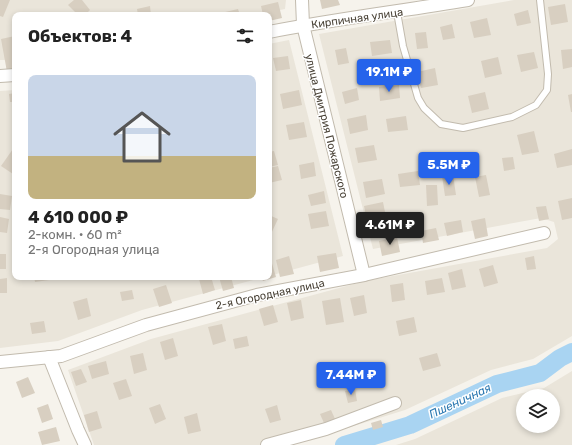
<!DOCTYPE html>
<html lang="ru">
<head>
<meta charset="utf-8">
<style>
	body { margin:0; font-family:Rubik,sans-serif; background:#f6f6f6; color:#222; height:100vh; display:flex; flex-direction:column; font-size:15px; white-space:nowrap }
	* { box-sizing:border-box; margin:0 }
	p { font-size:13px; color:#767676 }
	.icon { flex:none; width:22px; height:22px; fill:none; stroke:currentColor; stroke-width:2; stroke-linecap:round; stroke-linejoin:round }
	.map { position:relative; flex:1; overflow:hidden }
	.drawer { position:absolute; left:12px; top:12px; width:260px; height:268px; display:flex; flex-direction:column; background:#fff; border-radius:8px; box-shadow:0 2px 6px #0003 }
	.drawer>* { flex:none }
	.buttons { position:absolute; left:516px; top:389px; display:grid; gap:8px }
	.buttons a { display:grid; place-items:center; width:44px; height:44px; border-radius:50%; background:#fff; box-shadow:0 2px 6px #0003; font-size:20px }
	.price { position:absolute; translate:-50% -34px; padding:0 9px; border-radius:4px; background:#2563eb; color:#fff; font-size:13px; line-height:26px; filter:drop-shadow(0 1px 2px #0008) }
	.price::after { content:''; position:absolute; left:50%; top:24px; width:12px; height:9px; margin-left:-6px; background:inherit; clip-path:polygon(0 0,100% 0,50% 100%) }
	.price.selected { background:#222; color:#fff }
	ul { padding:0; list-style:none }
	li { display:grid; align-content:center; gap:8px; height:212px; padding:0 16px }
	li+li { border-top:1px solid #e0e0e0 }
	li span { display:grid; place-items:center; height:124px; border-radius:8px; color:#555 }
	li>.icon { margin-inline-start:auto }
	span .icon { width:72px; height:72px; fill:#fffc; stroke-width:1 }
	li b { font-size:17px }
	h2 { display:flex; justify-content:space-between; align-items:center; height:48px; padding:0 16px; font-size:17px }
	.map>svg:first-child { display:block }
	.residential { fill:#eae5da; fill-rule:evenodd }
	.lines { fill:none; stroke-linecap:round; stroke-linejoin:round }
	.river { stroke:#a9d4f2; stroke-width:18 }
	.building { fill:#d8cfc1 }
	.lane-casing { stroke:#c2bbae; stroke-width:8 }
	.street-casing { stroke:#c2bbae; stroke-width:14 }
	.lane { stroke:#fff; stroke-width:6 }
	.street { stroke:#fff; stroke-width:12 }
	.labels { text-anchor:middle; stroke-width:3; stroke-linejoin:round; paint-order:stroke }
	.street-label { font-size:11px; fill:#4b4439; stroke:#fff }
	.water-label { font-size:12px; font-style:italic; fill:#2e7ab2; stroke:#fff }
</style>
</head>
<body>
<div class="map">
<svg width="572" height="445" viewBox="0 0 572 445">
	<rect width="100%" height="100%" fill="#f6f3ec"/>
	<g class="residential">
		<polygon points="0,0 286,0 285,9 256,15 15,15 15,60 0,60"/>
		<polygon points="514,0 572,0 572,336 533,359 491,370 405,410 347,428 330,426 291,445 94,445 68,370 151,339 365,281 547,248 558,239 554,222 541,218 373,249 319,34"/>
		<polygon points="289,40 343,256 269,276 269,44"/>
		<polygon points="15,90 15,277 264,277 142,310 58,341 0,348 0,91"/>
		<path d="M572,371v74h-176l19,-6 87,-41 42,-10zM523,396h30v30h-30z"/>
	</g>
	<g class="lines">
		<polyline class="river" points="344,445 410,425 497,384 540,373 560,358 572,352"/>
	</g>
	<g class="building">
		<polygon points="0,0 10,0 3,17 0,16"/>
		<polygon points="74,0 82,0 90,10 85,15 78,15 68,5"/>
		<polygon points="320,0 338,0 340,5 322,9"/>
		<polygon points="278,2 282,18 269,21 269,15 263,15 261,6"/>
		<polygon points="565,4 568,22 551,25 548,7"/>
		<polygon points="150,6 151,15 138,15 137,9"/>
		<polygon points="238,9 240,15 222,15 221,13"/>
		<polygon points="528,10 531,23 517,26 514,14"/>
		<polygon points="487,18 491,35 474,38 470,22"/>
		<polygon points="452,24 455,38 443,40 440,27"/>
		<polygon points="426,32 428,48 417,49 415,33"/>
		<polygon points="15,36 15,70 7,72 1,39"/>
		<polygon points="390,40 392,53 372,56 370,42"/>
		<polygon points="346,48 349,63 338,65 335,50"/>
		<polygon points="572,49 572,67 563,69 561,50"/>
		<polygon points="534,52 538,68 521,72 517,55"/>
		<polygon points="288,56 290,69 276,71 273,58"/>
		<polygon points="498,57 502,74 485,78 481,61"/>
		<polygon points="435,68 438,85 421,88 417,72"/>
		<polygon points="399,85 400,98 380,101 379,87"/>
		<polygon points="357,88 359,100 345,104 342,92"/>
		<polygon points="299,90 302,105 283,109 280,94"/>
		<polygon points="485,92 489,109 472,113 468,96"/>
		<polygon points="15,93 15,102 10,102 9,94"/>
		<polygon points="572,94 572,112 571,112 568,95"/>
		<polygon points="366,115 368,130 350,134 347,119"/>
		<polygon points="406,116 408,130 388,132 386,119"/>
		<polygon points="304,122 307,137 289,140 286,125"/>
		<polygon points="534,131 539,152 522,155 517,135"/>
		<polygon points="374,145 377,160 358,163 355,148"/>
		<polygon points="15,146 15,171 13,174 1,166"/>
		<polygon points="572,149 572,165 557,168 554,154"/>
		<polygon points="274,151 278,165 269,167 269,152"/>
		<polygon points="513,157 515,169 504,171 502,158"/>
		<polygon points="314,162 316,176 301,179 299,165"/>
		<polygon points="278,166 282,180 269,183 269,168"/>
		<polygon points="418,171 420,185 400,187 398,174"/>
		<polygon points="453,175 456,195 445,196 442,176"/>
		<polygon points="486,175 490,195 479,197 475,177"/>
		<polygon points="382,179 385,194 366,198 363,182"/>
		<polygon points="426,185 437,185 438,205 427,206"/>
		<polygon points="324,191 326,203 311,206 308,195"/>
		<polygon points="0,194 12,196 10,210 0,209"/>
		<polygon points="572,198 572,218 562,220 558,201"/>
		<polygon points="383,202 386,217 367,221 364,206"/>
		<polygon points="546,206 549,219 539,221 536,207"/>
		<polygon points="326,211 329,226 311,229 308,214"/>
		<polygon points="269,215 278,219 270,236 269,236"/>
		<polygon points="0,217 9,219 7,233 0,232"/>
		<polygon points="485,218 488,236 475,239 471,221"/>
		<polygon points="461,220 463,232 447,236 444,223"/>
		<polygon points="436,228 439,240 423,243 421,231"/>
		<polygon points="397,237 400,252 382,256 379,241"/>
		<polygon points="336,253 339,268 320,272 317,256"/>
		<rect x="0" y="254" width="6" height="15"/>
		<polygon points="289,256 294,274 280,277 276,260"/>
		<polygon points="534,256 536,269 527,270 525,258"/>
		<polygon points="269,260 271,260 276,277 263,281 261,277 269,277"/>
		<polygon points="493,265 498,283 484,287 479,269"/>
		<polygon points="462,269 466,287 452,290 448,273"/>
		<polygon points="34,277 49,277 49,280 35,282"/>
		<polygon points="205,277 211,277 215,290 203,294 199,279"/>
		<polygon points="219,277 231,277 234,288 223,291"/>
		<polygon points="7,278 7,293 0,293 0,279"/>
		<polygon points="442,278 445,292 427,295 425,281"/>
		<polygon points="403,283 405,300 392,302 390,285"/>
		<polygon points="166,285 172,303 159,307 153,289"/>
		<polygon points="132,290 134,299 122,301 120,292"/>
		<polygon points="364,295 367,313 354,316 350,298"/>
		<polygon points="87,298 91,316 78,320 73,302"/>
		<polygon points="340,298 344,322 326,325 322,301"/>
		<polygon points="301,300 304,318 291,321 287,303"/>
		<polygon points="273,305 278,322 264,326 259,309"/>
		<polygon points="414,317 417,332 399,336 396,321"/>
		<polygon points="44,321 46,332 32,334 30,323"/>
		<polygon points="222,324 226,341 213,345 208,327"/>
		<polygon points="247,336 249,346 235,349 233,339"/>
		<polygon points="173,338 178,356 165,360 160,342"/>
		<polygon points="143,353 147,370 134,374 130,356"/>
		<polygon points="437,353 441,366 423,371 419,358"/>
		<polygon points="106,361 109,374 92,379 88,366"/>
		<polygon points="81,369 87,382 76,386 71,372"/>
		<polygon points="28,377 35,393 22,398 16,382"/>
		<polygon points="126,379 132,396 119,400 113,383"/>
		<polygon points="355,389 357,401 348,403 345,391"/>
		<polygon points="48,404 53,419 42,423 37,408"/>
		<polygon points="160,404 166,419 155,424 149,408"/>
		<polygon points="277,405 281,420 270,423 265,409"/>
		<polygon points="331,410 335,419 324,423 320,414"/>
		<polygon points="97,411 102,428 89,432 84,415"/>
		<polygon points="197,413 201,431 188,434 184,417"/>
		<polygon points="381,420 383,427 373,430 371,423"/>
		<polygon points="56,427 60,441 42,445 38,432"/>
	</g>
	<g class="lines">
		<g class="lane-casing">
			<polyline id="lane" points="397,12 403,46 418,98 424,108 441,124 463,128 512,117 536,105 547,90 548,74 540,0"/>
		</g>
		<g class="street-casing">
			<g id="street">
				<polyline points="302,0 303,25 364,275"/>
				<path d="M269,32c66,-13 133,-21 199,-32"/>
				<polyline points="0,76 15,75"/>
				<polyline points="49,357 78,430 85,445"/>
				<polyline points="0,362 61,356 146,325 257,295 364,275 544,233"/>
				<polyline points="267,445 326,429 395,403"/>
			</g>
		</g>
		<use href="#lane" class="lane"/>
		<use href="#street" class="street"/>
	</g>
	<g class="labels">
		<g class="street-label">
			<text transform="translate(357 18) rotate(-8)" y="4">Кирпичная улица</text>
			<text transform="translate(327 126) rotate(76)" y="4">улица Дмитрия Пожарского</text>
			<text transform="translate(270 294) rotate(-12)" y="4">2-я Огородная улица</text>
		</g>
		<g class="water-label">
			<text transform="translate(460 401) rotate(-25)" y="4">Пшеничная</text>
		</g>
	</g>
</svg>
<div class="buttons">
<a><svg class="icon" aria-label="layers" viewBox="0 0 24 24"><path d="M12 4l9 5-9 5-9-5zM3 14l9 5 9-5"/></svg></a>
</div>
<b class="price" style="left:389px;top:93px">19.1M ₽</b>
<b class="price" style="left:449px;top:186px">5.5M ₽</b>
<b class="price selected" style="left:390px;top:246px">4.61M ₽</b>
<b class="price" style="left:351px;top:396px">7.44M ₽</b>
<section class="drawer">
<h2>Объектов: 4<svg class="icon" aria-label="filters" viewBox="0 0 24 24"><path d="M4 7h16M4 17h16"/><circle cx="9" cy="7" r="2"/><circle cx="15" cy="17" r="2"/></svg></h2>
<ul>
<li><span style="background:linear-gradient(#c9d6e8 65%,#c2b280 0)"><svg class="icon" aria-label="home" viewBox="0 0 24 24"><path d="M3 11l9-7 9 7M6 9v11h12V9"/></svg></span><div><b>4 610 000 ₽</b><p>2-комн. · 60 m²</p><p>2-я Огородная улица</p></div></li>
</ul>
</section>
</div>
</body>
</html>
